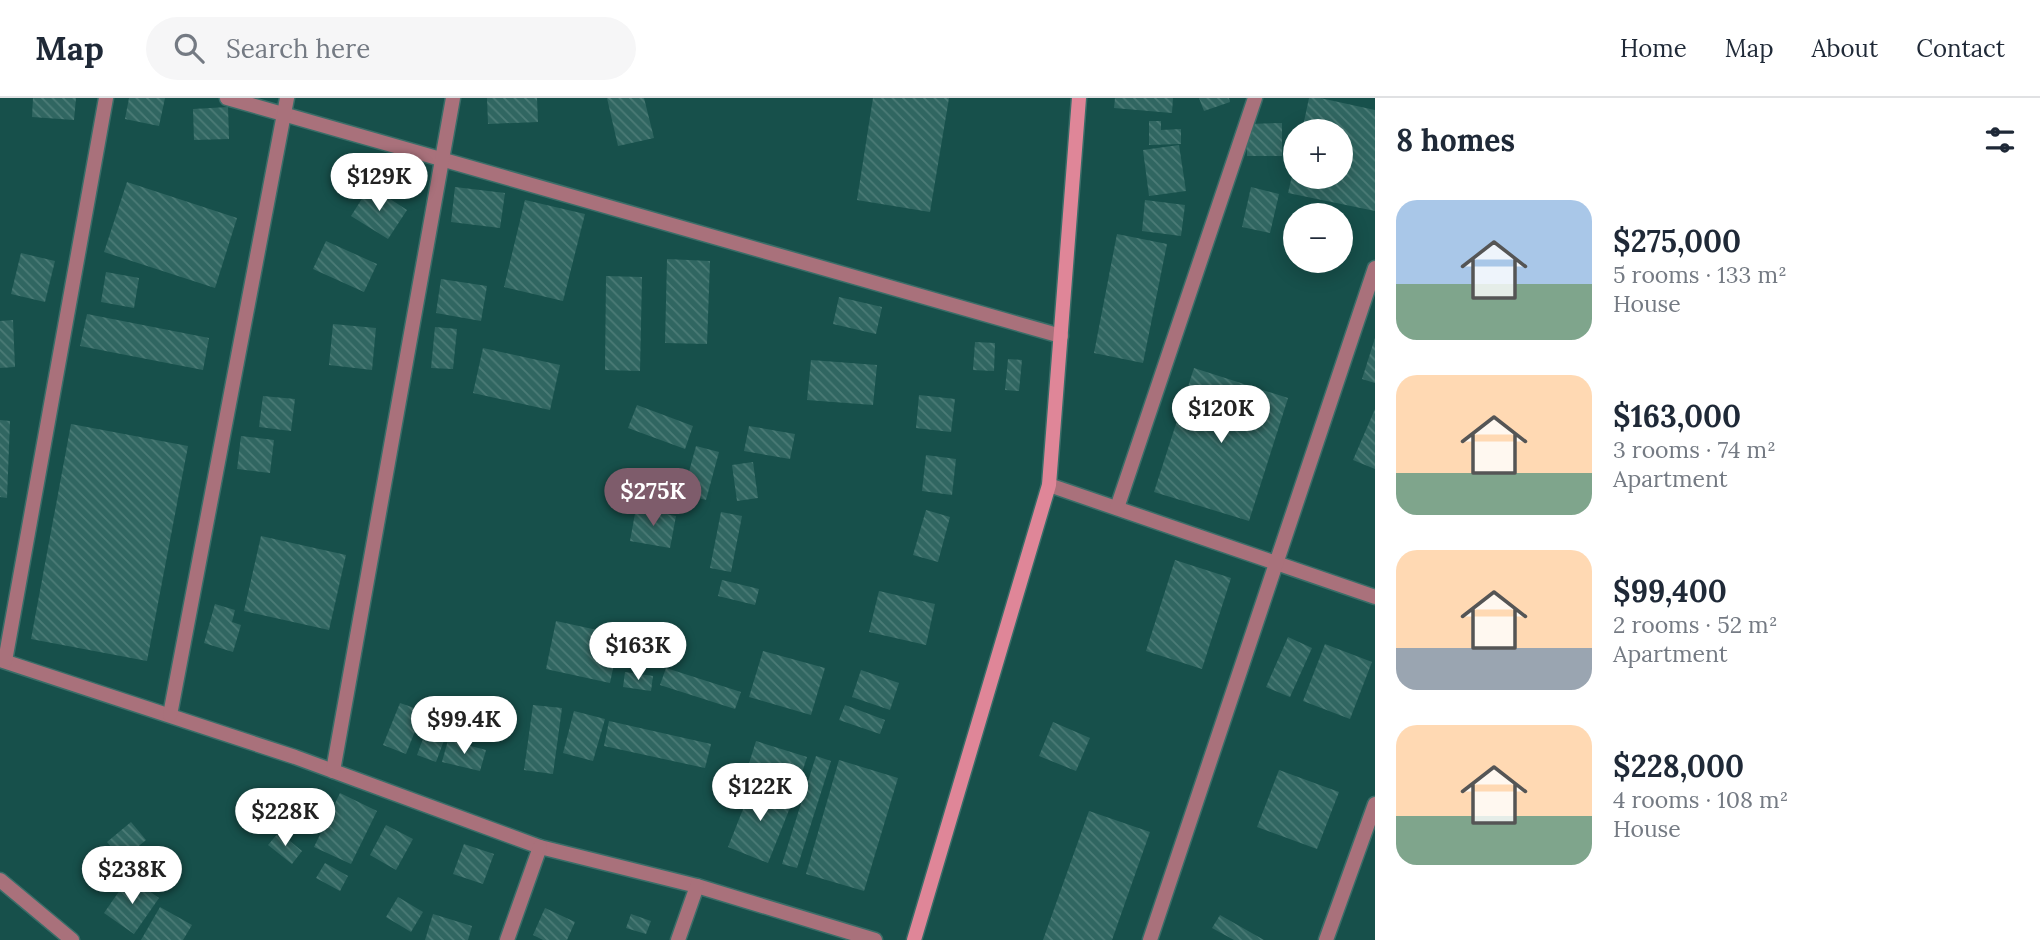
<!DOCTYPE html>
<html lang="en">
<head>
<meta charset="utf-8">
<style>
	body { margin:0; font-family:Lora,serif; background:#f6f6f7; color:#1f2937; height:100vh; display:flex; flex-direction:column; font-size:26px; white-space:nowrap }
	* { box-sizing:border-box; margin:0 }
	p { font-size:23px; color:#747a83 }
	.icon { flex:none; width:38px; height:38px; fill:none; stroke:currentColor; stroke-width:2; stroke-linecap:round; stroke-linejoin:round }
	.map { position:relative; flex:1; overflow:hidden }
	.drawer { display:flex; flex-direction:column; background:#fff; width:665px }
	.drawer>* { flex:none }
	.buttons { position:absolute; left:1283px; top:21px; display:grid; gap:14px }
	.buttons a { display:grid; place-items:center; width:70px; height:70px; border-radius:50%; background:#fff; box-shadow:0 4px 18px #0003; font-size:35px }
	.price { position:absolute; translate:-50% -60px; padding:0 16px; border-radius:24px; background:#fff; color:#222; font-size:23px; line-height:46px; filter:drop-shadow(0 2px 4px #0008) }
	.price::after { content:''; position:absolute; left:50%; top:42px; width:21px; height:16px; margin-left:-10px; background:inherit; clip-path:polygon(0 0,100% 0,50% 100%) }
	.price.on { background:#7e5c6b; color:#fff }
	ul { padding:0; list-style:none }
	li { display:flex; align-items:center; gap:21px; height:175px; padding:0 21px }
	li span { display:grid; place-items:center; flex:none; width:196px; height:140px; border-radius:21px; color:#555 }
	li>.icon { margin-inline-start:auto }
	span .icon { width:84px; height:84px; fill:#fffc; stroke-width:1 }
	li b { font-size:30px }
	h2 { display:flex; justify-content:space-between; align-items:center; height:84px; padding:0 21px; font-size:30px }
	header { display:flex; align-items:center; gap:42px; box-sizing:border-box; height:98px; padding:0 35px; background:#fff; border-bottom:2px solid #e0e1e3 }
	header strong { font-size:33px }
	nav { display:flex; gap:38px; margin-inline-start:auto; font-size:24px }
	.search { width:490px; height:63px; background:#f6f6f7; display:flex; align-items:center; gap:18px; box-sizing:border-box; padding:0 24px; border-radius:38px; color:#747a83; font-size:26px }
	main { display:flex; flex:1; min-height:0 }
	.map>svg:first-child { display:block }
	.building { fill:url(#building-back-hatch) }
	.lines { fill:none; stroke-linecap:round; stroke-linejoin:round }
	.minor-casing { stroke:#3a6d68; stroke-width:17 }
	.secondary-casing { stroke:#3a6d68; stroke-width:17 }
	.minor { stroke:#a9717b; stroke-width:14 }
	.secondary { stroke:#df8698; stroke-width:14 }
</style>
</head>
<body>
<header>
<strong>Map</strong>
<div class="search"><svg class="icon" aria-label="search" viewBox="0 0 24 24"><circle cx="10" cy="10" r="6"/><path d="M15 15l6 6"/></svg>Search here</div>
<nav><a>Home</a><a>Map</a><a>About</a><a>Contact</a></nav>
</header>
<main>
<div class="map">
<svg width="1375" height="842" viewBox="0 0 1375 842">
	<defs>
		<pattern id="building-back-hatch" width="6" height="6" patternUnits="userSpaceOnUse" patternTransform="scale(1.75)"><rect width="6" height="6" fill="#306661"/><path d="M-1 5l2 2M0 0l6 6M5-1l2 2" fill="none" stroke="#4c7c77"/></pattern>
	</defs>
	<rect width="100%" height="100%" fill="#17504b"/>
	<g class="building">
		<polygon points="33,0 76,0 74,22 32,19"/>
		<polygon points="129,0 165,0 159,28 125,21"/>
		<polygon points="487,0 537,0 538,24 488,26"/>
		<polygon points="607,0 644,0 654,40 618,48"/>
		<polygon points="873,0 949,0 930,114 857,102"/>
		<polygon points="1115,0 1173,0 1172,15 1114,10"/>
		<polygon points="1199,0 1229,0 1230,4 1204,13"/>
		<polygon points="1309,0 1320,0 1375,12 1375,113 1288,95 1294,69 1295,79 1340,79 1340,33 1302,33"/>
		<polygon points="228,9 229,41 194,42 193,11"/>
		<polygon points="1149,23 1161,23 1161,32 1181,31 1181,46 1149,47"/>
		<polygon points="1282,25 1282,58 1247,58 1247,26"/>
		<polygon points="1179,47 1186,93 1149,98 1143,52"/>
		<polygon points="127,84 237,120 215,190 104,154"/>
		<polygon points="370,88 407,112 388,141 351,118"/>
		<polygon points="455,89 505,95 500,130 451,124"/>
		<polygon points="1251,89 1279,96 1270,135 1242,129"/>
		<polygon points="525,102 585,116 563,203 504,189"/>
		<polygon points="1145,102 1185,107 1181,138 1142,133"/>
		<polygon points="1117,136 1167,146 1143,265 1094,255"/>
		<polygon points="326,143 377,166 364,194 313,171"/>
		<polygon points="21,155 55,163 45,204 11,196"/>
		<polygon points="667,161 710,163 707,246 665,245"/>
		<polygon points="106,174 139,180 134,210 101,204"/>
		<polygon points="606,178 642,179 640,273 605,272"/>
		<polygon points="441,181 487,188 481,223 436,215"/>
		<polygon points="839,199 882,209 876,236 833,226"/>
		<polygon points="87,216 209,240 203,272 80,248"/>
		<polygon points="13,222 15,269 0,270 0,223"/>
		<polygon points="333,226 376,230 372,272 329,267"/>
		<polygon points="435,229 457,231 453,271 431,270"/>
		<polygon points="1375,240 1375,285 1362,281"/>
		<polygon points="975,244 995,245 994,273 973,272"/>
		<polygon points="483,250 560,267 550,312 473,295"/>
		<polygon points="1008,261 1022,262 1019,293 1005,292"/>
		<polygon points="811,262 877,267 873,307 807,302"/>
		<polygon points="1194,270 1288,300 1249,423 1154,394"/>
		<polygon points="919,297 955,301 951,334 916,330"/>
		<polygon points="263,298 295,301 291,333 259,329"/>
		<polygon points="637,307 693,328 685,351 628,330"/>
		<polygon points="1375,311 1375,371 1353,362"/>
		<polygon points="0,322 10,323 7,400 0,399"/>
		<polygon points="71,326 188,348 147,563 31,541"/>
		<polygon points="749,328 795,336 790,361 744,353"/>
		<polygon points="241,338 274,342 270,375 237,371"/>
		<polygon points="696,348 719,354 706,402 683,396"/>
		<polygon points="926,357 956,361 952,397 922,393"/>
		<polygon points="753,364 758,400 737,403 732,367"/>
		<polygon points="636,410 676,418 670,450 630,443"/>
		<polygon points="926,412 950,419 938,464 913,457"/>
		<polygon points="721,414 742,418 731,474 710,470"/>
		<polygon points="261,438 346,457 329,532 244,513"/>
		<polygon points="1175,462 1231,480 1202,571 1146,553"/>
		<polygon points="722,482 759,491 755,507 718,498"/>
		<polygon points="879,493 935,506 926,547 869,534"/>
		<polygon points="215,506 235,512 232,524 241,527 233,554 204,545"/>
		<polygon points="556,523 620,537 610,585 546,571"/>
		<polygon points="1288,539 1312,550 1290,599 1266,589"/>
		<polygon points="1325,546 1372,564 1350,621 1303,603"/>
		<polygon points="763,553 825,570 811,617 749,599"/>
		<polygon points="666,570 741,594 735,611 660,587"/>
		<polygon points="861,572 899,585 890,612 852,599"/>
		<polygon points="625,574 653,578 651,593 623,589"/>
		<polygon points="400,605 423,613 406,656 383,647"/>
		<polygon points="533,607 562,610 553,676 524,672"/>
		<polygon points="845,607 885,622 880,636 839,622"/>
		<polygon points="574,613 605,621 593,663 563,655"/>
		<polygon points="430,622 449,629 436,664 417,657"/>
		<polygon points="609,623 711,646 705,670 604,648"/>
		<polygon points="1053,624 1090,640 1076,673 1039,658"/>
		<polygon points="448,642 486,652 480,673 442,664"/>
		<polygon points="756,643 807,659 797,690 746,675"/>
		<polygon points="816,658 831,663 797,770 782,766"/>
		<polygon points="839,662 898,680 864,793 806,776"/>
		<polygon points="1279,672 1339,694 1317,751 1257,729"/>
		<polygon points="753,686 793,702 768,765 728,749"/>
		<polygon points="340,695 377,713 351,766 314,749"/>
		<polygon points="1089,713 1150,734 1112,842 1043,842"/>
		<polygon points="131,724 146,742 122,762 107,744"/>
		<polygon points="386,727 413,741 396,772 370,757"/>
		<polygon points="279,734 302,753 292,766 268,747"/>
		<polygon points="464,746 494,756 483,786 453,776"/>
		<polygon points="325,765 348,778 340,793 316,780"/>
		<polygon points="129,779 159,800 134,836 104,815"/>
		<polygon points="398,799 423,814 411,834 386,819"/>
		<polygon points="160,809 192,827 183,842 141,842"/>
		<polygon points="545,810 575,824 567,842 543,842 533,837"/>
		<polygon points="433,816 472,828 468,842 425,842"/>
		<polygon points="631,816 651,823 646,836 626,830"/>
		<polygon points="1220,817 1264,842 1234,842 1212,830"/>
	</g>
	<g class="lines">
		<g class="minor-casing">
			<g id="minor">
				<polyline points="227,0 1061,238"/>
				<polyline points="1049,387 1375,499"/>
				<polyline points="1117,410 1255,0"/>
				<polyline points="0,562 295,659 540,749 697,788 875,842"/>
				<polyline points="5,563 106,0"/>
				<polyline points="170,617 287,0"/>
				<polyline points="333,673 453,0"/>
				<polyline points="0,782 72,842"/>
				<polyline points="507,842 540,749"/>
				<polyline points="678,842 697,788"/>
				<polyline points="1150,842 1375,170"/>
				<polyline points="1326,842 1375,706"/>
			</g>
		</g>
		<g class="secondary-casing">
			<polyline id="secondary" points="914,842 1049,387 1079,0"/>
		</g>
		<use href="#minor" class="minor"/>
		<use href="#secondary" class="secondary"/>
	</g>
</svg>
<div class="buttons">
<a>+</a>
<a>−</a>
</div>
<b class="price" style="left:379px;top:115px">$129K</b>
<b class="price" style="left:1221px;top:347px">$120K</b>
<b class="price on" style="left:653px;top:430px">$275K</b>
<b class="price" style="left:638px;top:584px">$163K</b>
<b class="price" style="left:464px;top:658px">$99.4K</b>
<b class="price" style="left:760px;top:725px">$122K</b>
<b class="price" style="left:285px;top:750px">$228K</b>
<b class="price" style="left:132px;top:808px">$238K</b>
</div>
<section class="drawer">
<h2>8 homes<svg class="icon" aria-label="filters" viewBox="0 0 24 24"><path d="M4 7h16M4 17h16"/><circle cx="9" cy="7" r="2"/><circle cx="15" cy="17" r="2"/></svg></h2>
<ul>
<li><span style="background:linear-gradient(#a9c7e8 60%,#7fa58c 0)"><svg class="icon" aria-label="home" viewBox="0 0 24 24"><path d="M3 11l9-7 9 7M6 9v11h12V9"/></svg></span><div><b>$275,000</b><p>5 rooms · 133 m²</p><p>House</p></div></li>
<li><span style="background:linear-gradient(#ffd9b3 70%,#7fa58c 0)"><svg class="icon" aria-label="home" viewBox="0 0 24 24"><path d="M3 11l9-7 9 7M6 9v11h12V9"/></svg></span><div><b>$163,000</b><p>3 rooms · 74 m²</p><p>Apartment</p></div></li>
<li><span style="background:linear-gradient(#ffd9b3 70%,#9aa5b1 0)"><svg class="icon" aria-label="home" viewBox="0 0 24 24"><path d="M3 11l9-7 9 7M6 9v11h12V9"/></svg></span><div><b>$99,400</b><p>2 rooms · 52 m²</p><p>Apartment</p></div></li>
<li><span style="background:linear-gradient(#ffd9b3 65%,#7fa58c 0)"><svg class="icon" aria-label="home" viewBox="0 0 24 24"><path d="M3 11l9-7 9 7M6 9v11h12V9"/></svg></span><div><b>$228,000</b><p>4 rooms · 108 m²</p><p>House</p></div></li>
</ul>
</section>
</main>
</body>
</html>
